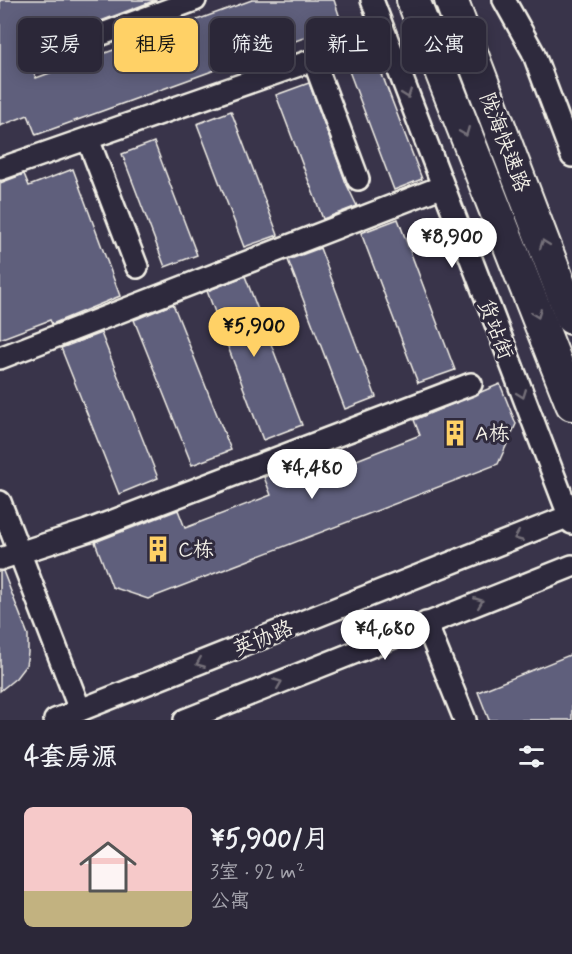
<!DOCTYPE html>
<html lang="zh">
<head>
<meta charset="utf-8">
<style>
	body { margin:0; font-family:Mynerve,"LXGW WenKai TC",sans-serif; background:#332f40; color:#f1f3f6; height:100vh; display:flex; flex-direction:column; font-size:22px; white-space:nowrap }
	* { box-sizing:border-box; margin:0 }
	p { font-size:20px; color:#a6a5ae }
	.icon { flex:none; width:33px; height:33px; fill:none; stroke:currentColor; stroke-width:2; stroke-linecap:round; stroke-linejoin:round }
	.map { position:relative; height:720px; overflow:hidden }
	.side { display:flex; flex-direction:column; background:#2b2738; flex:1 }
	.side>* { flex:none }
	.top-card { position:absolute; left:18px; top:18px; width:537px; height:54px; display:flex; gap:12px }
	.price { position:absolute; translate:-50% -51px; padding:0 14px; border-radius:21px; background:#fff; color:#222; font-size:20px; line-height:39px; filter:drop-shadow(0 2px 3px #0008) }
	.price::after { content:''; position:absolute; left:50%; top:36px; width:18px; height:14px; margin-left:-9px; background:inherit; clip-path:polygon(0 0,100% 0,50% 100%) }
	.price.on { background:#ffd166; color:#111 }
	ul { padding:0; list-style:none }
	li { display:flex; align-items:center; gap:18px; height:150px; padding:0 24px }
	li span { display:grid; place-items:center; flex:none; width:168px; height:120px; border-radius:9px; color:#555 }
	li>.icon { margin-inline-start:auto }
	span .icon { width:72px; height:72px; fill:#fffc; stroke-width:1 }
	li b { font-size:26px }
	h2 { display:flex; justify-content:space-between; align-items:center; height:72px; padding:0 24px; font-size:26px }
	.tag { padding:0 21px; border-radius:9px; background:#2b2738; box-shadow:0 3px 15px #0003,0 0 0 2px #474453; font-size:21px; line-height:54px }
	.tag.on { background:#ffd166; color:#111 }
	.map>svg:first-child { display:block }
	.building { fill:#5f5e7c; stroke:#f4f1e8; stroke-width:1.5 }
	.lines { fill:none; stroke-linecap:round; stroke-linejoin:round }
	.minor-casing { stroke:#f4f1e8; stroke-width:26 }
	.highway-casing { stroke:#f4f1e8; stroke-width:36 }
	.minor { stroke:#2f2a3d; stroke-width:21 }
	.highway { stroke:#2f2a3d; stroke-width:32 }
	.oneway { stroke:#747079 }
	.labels { text-anchor:middle; stroke-width:6; stroke-linejoin:round; paint-order:stroke }
	.street-label { font-size:21px; fill:#f4f1e8; stroke:#2f2a3d }
	.poi-label { font-size:21px; fill:#f4f1e8; stroke:#2f2a3d; text-anchor:start }
</style>
</head>
<body>
<div class="map">
<svg width="572" height="720" viewBox="0 0 572 720">
	<rect width="100%" height="100%" fill="#39344a"/>
	<filter id="ink" filterUnits="userSpaceOnUse"><feTurbulence type="fractalNoise" baseFrequency=".0167" numOctaves="2"/><feDisplacementMap in="SourceGraphic" scale="12" xChannelSelector="R" yChannelSelector="G"/><feConvolveMatrix kernelMatrix="1 2 1 2 8 2 1 2 1" color-interpolation-filters="sRGB"/></filter>
	<g filter="url(#ink)">
		<g class="building">
			<polygon points="0,0 156,0 25,50 36,78 252,0 334,0 342,24 36,135 28,115 0,126"/>
			<polygon points="365,56 381,72 422,179 394,190 346,63"/>
			<polygon points="309,83 346,183 357,206 323,219 276,95"/>
			<polygon points="231,111 278,235 244,247 197,124"/>
			<polygon points="154,142 197,255 165,267 122,154"/>
			<polygon points="73,169 120,296 52,324 50,320 0,339 0,183 24,174 29,186"/>
			<polygon points="398,219 455,370 418,383 361,233"/>
			<polygon points="320,248 376,397 345,409 288,260"/>
			<polygon points="245,276 302,425 263,440 207,291"/>
			<polygon points="173,304 231,450 192,465 134,320"/>
			<polygon points="101,333 158,478 119,494 61,348"/>
			<polygon points="500,384 516,424 498,464 148,599 112,587 95,542 178,510 185,528 271,495 264,477 328,453 334,469 420,435 414,420"/>
			<polygon points="0,571 3,571 28,635 28,653 26,665 16,678 0,691"/>
			<polygon points="572,654 572,720 489,720 478,692"/>
		</g>
		<g class="lines">
			<g class="minor-casing">
				<g id="minor">
					<polyline points="372,0 572,523"/>
					<polyline points="504,0 533,52 572,156"/>
					<polyline points="45,55 195,0"/>
					<polyline points="314,61 358,179"/>
					<polyline points="88,139 137,267"/>
					<polyline points="0,169 385,35"/>
					<polyline points="0,358 441,187"/>
					<polyline points="0,502 80,710"/>
					<polyline points="0,559 87,531 471,384"/>
					<polyline points="426,623 465,720"/>
					<polyline points="55,720 572,515"/>
					<polyline points="185,720 572,566"/>
				</g>
			</g>
			<g class="highway-casing">
				<g id="highway">
					<polyline points="413,0 572,404"/>
					<polyline points="451,0 572,318"/>
				</g>
			</g>
			<use href="#minor" class="minor"/>
			<use href="#highway" class="highway"/>
		</g>
		<defs><path id="oneway-chevron" d="M-2-3.5L2.5 0L-2 3.5" fill="none" stroke-width="1.6" stroke-linecap="round" stroke-linejoin="round" transform="scale(1.5)"/></defs>
		<g class="oneway">
			<use href="#oneway-chevron" transform="translate(407 94) rotate(70)"/>
			<use href="#oneway-chevron" transform="translate(465 132) rotate(68)"/>
			<use href="#oneway-chevron" transform="translate(544 244) rotate(-111)"/>
			<use href="#oneway-chevron" transform="translate(537 314) rotate(69)"/>
			<use href="#oneway-chevron" transform="translate(522 394) rotate(69)"/>
			<use href="#oneway-chevron" transform="translate(518 537) rotate(158)"/>
			<use href="#oneway-chevron" transform="translate(479 602) rotate(-22)"/>
			<use href="#oneway-chevron" transform="translate(200 663) rotate(158)"/>
			<use href="#oneway-chevron" transform="translate(278 683) rotate(-22)"/>
		</g>
	</g>
	<defs>
		<g id="building-bare" transform="scale(2.07)"><path d="M-4-6H4V6H1V3H-1V6H-4ZM-2.5-4.3h1.7v1.8h-1.7ZM.8-4.3h1.7v1.8H.8ZM-2.5-1h1.7V.8h-1.7ZM.8-1h1.7V.8H.8Z" fill="#ffd166" stroke="#2f2a3d" stroke-width="2.5" paint-order="stroke"/></g>
	</defs>
	<g fill-rule="evenodd">
		<use href="#building-bare" x="455" y="433"/>
		<use href="#building-bare" x="158" y="549"/>
	</g>
	<g class="labels">
		<g class="street-label">
			<text transform="translate(505 142) rotate(69)" y="7">陇海快速路</text>
			<text transform="translate(496 329) rotate(69)" y="7">货站街</text>
			<text transform="translate(263 638) rotate(-22)" y="7">英协路</text>
		</g>
		<g class="poi-label">
			<text x="475" y="440">A栋</text>
			<text x="178" y="556">C栋</text>
		</g>
	</g>
</svg>
<b class="price" style="left:452px;top:269px">¥8,900</b>
<b class="price on" style="left:254px;top:358px">¥5,900</b>
<b class="price" style="left:312px;top:500px">¥4,480</b>
<b class="price" style="left:385px;top:661px">¥4,680</b>
<div class="top-card">
<a class="tag">买房</a>
<a class="tag on">租房</a>
<a class="tag">筛选</a>
<a class="tag">新上</a>
<a class="tag">公寓</a>
</div>
</div>
<section class="side">
<h2>4套房源<svg class="icon" aria-label="filters" viewBox="0 0 24 24"><path d="M4 7h16M4 17h16"/><circle cx="9" cy="7" r="2"/><circle cx="15" cy="17" r="2"/></svg></h2>
<ul>
<li><span style="background:linear-gradient(#f6c9c9 70%,#c2b280 0)"><svg class="icon" aria-label="home" viewBox="0 0 24 24"><path d="M3 11l9-7 9 7M6 9v11h12V9"/></svg></span><div><b>¥5,900/月</b><p>3室 · 92 m²</p><p>公寓</p></div></li>
</ul>
</section>
</body>
</html>
